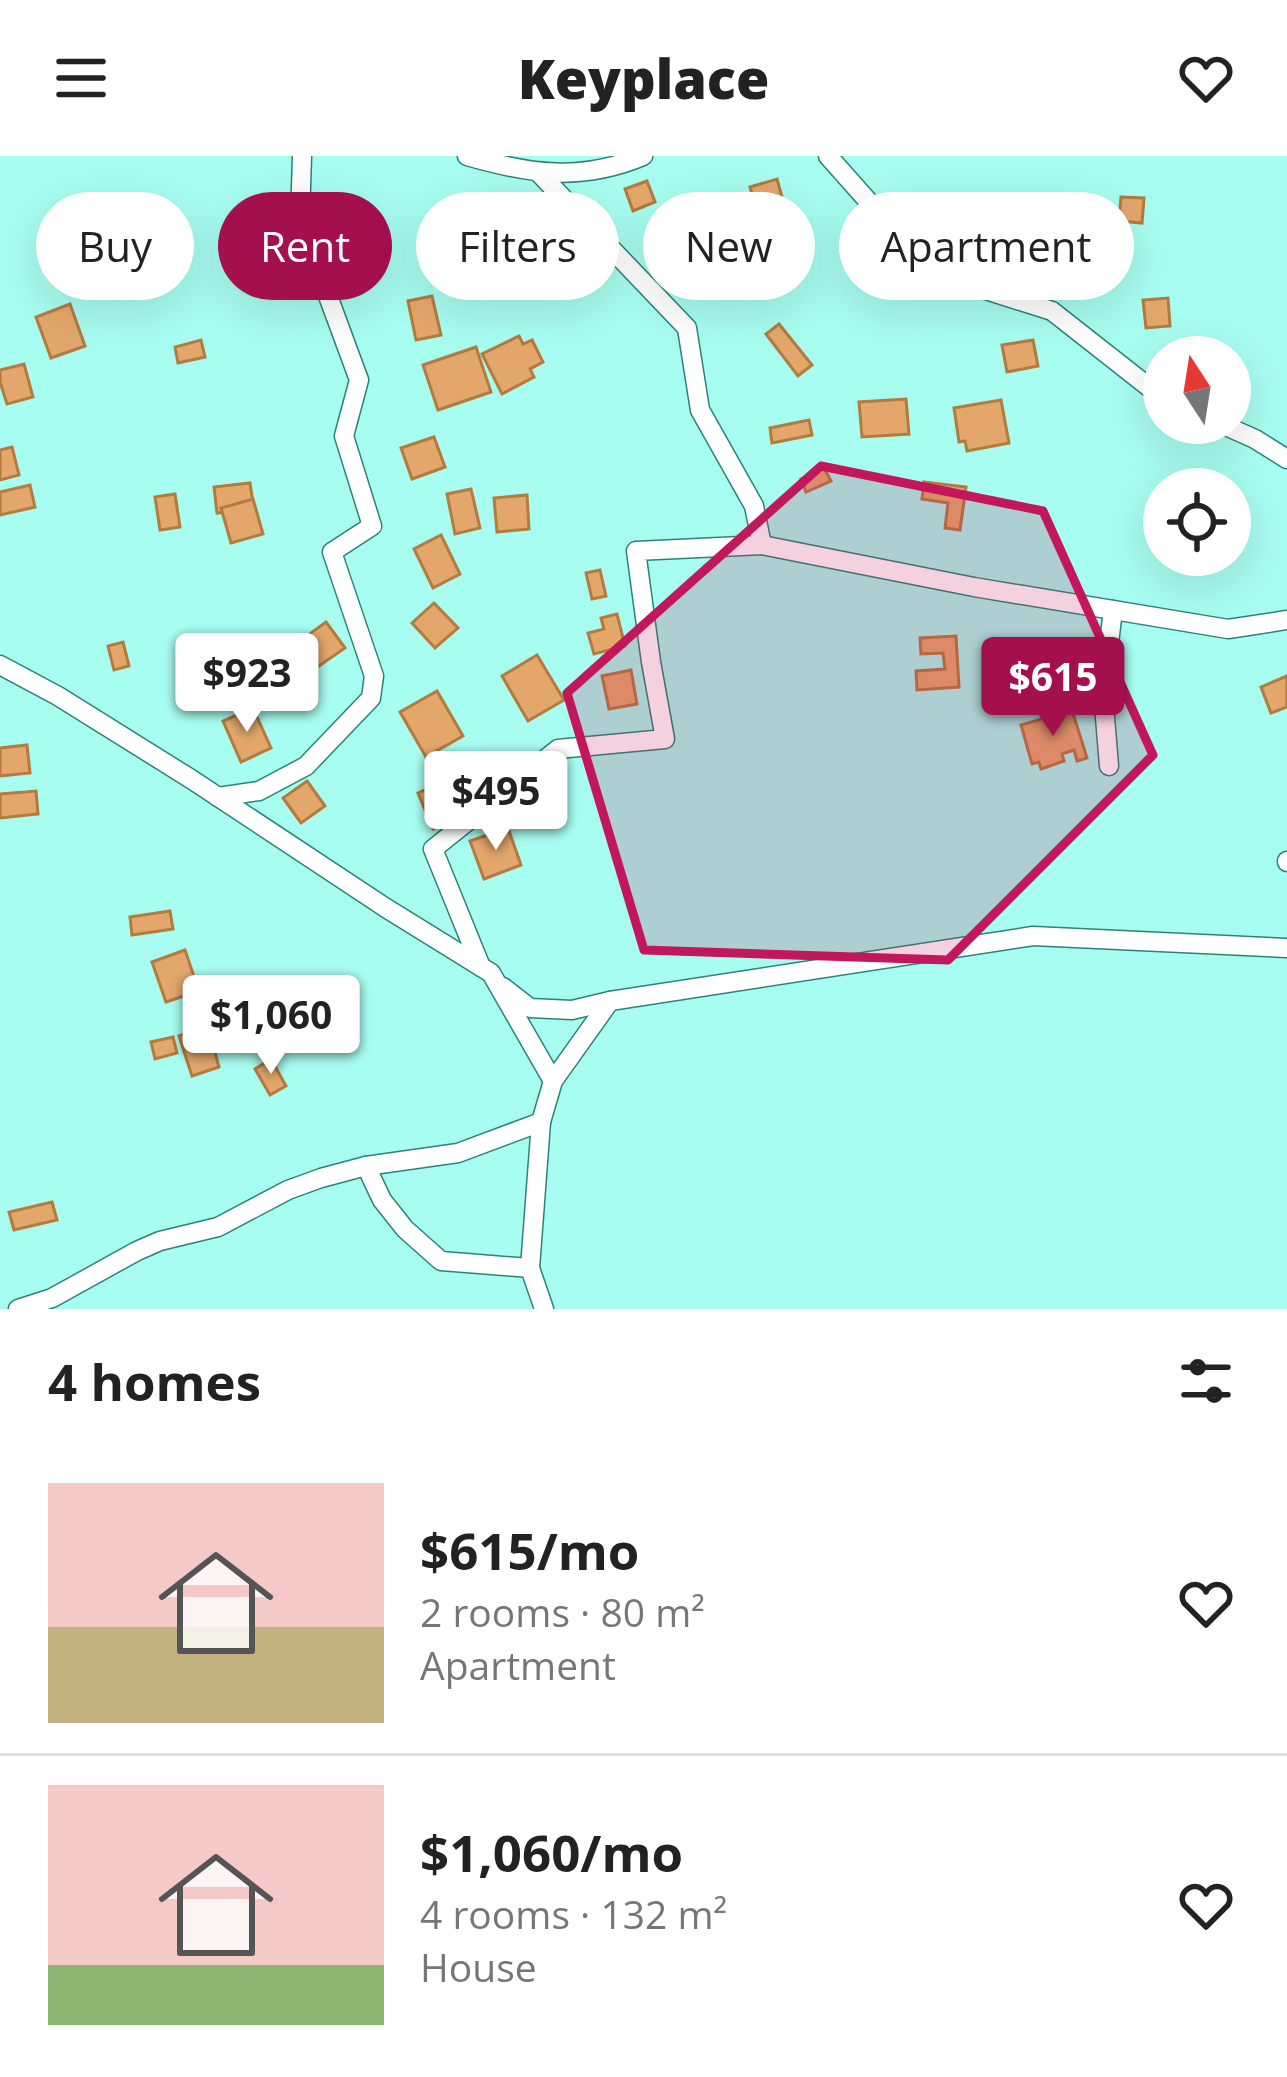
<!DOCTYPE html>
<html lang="en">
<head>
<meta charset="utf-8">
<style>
	body { margin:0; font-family:"Open Sans",sans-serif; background:#f6f6f6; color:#222; height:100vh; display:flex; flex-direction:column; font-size:45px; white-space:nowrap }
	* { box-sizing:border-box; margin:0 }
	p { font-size:39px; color:#767676 }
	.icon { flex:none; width:66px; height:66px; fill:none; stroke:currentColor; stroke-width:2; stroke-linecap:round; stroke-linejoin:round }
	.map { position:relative; height:1153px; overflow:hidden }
	.side { display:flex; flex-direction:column; background:#fff; flex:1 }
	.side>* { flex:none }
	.guide { position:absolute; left:36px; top:36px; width:1215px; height:108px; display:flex; gap:24px }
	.needle { width:78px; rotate:348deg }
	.controls { position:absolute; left:1143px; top:180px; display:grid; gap:24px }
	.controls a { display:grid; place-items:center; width:108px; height:108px; border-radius:50%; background:#fff; box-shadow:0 12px 48px #0002; font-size:60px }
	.price { position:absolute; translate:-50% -102px; padding:0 27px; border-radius:12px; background:#fff; color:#222; font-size:39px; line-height:78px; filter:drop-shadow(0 3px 6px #0008) }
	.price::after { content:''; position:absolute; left:50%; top:72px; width:36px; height:27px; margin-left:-18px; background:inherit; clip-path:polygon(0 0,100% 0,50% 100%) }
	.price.current { background:#a40f4d; color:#fff }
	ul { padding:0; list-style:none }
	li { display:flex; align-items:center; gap:36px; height:300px; padding:0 48px }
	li+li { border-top:3px solid #e0e0e0 }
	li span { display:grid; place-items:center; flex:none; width:336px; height:240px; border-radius:0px; color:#555 }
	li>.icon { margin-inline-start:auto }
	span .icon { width:144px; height:144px; fill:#fffc; stroke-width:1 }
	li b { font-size:51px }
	h2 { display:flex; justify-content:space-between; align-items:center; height:144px; padding:0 48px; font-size:51px }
	.pill { padding:0 42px; border-radius:54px; background:#fff; box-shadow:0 12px 48px #0002; font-size:42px; line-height:108px }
	.pill.current { background:#a40f4d; color:#fff }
	header { display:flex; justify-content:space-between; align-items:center; height:156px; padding:0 48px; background:#fff; font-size:54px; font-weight:800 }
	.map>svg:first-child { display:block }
	.building { fill:#e3a76b; stroke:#b47a3e; stroke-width:3 }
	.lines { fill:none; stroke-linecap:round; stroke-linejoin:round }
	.minor-casing { stroke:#2a8379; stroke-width:21 }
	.minor { stroke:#fff; stroke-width:18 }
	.marked { fill:#c2185b; fill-opacity:0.2; stroke:#c2185b; stroke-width:9; stroke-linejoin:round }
</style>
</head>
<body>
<header><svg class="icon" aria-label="menu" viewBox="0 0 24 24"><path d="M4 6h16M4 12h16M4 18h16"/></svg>Keyplace<svg class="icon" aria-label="heart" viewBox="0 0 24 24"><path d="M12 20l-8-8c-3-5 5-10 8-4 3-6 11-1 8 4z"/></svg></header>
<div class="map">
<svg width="1287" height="1153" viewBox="0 0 1287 1153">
	<rect width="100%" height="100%" fill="#a8fdf1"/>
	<g class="building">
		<polygon points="777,23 785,52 758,59 750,31"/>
		<polygon points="647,25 655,46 633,55 625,33"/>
		<polygon points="1121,41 1144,42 1142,67 1119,65"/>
		<polygon points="737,68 743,95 719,100 713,73"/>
		<polygon points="432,140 441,179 416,184 408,145"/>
		<polygon points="1168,142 1170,170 1146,172 1143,144"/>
		<polygon points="70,148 85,190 51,202 36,161"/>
		<polygon points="779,168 812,209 798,220 766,178"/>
		<polygon points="519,180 523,188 532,184 543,206 530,213 534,221 502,238 482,198"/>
		<polygon points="201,184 205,201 178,207 175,191"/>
		<polygon points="1033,184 1038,210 1007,216 1002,189"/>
		<polygon points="476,191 491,236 438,254 423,209"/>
		<polygon points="24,208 33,241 7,248 0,226 0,214"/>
		<polygon points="906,243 909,278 862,281 859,246"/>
		<polygon points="1001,244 1009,287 967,295 965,285 959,286 954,252"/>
		<polygon points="809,264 812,279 772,287 770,272"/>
		<polygon points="434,281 445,311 412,323 401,292"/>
		<polygon points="12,291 19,319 0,324 0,294"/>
		<polygon points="824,312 831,325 806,336 801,323"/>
		<polygon points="924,326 966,331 960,374 945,372 948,347 922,343"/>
		<polygon points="250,327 254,353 217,357 214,331"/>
		<polygon points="30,329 35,351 0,359 0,336"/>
		<polygon points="471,333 480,372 455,378 447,338"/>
		<polygon points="175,338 180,371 160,374 155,341"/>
		<polygon points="527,339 529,373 497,376 494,342"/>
		<polygon points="253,343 263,378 231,387 221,352"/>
		<polygon points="441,379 460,418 433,432 414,393"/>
		<polygon points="600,414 606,440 592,443 586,417"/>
		<polygon points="434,447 458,472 435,492 412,467"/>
		<polygon points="617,458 625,490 594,498 588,477 604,473 601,462"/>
		<polygon points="326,466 345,492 319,510 301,484"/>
		<polygon points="956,480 959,531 917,534 916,515 945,513 943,497 921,498 920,482"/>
		<polygon points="123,486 129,510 114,514 108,490"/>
		<polygon points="537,499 564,544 528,565 502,520"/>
		<polygon points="1053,503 1057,520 999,533 995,516"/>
		<polygon points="631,514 637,548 609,553 602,520"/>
		<polygon points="1287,520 1287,551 1271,557 1261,531"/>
		<polygon points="437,535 463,580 426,601 400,556"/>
		<polygon points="253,552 271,592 241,606 223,565"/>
		<polygon points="1072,554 1087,602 1077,605 1074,594 1062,598 1064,605 1041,613 1039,606 1032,608 1021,569"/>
		<polygon points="27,589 30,617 0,620 0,592"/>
		<polygon points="447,624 463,660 433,673 418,637"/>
		<polygon points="307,625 325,650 301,667 283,642"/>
		<polygon points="36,635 38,658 0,662 0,638"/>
		<polygon points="508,672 521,709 484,723 470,685"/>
		<polygon points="170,755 173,773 132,779 130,761"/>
		<polygon points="185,794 199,835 166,846 152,806"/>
		<polygon points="208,870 219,911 192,920 179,880"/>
		<polygon points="173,881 177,897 155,903 151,886"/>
		<polygon points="271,903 286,930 270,939 255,913"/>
		<polygon points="52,1046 57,1064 14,1074 9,1056"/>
	</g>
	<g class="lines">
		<g class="minor-casing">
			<g id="minor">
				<path d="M467,0c62,18 114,26 176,0"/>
				<polyline points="828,0 932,117 1052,155 1164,243"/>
				<polyline points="539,17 687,172 700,254 754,350 762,389"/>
				<polyline points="1219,267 1255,283 1287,303"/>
				<polyline points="0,509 58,540 191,623 386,752 491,817 553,925"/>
				<polyline points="1109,610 1103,537 1113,454"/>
				<polyline points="218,641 259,635 306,610 371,542 374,520 332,396 372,370 344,280 359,224 300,64 302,0"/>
				<polyline points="1287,705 1287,706"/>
				<polyline points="481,811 433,693 558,593 665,583 651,506 636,395 762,389 974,431 1228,473 1287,464"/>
				<polyline points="503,831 530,852 572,854 610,845"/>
				<polyline points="366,1010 382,1044 405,1073 441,1105 530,1112 544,1153"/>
				<polyline points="530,1112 541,966"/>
				<polyline points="18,1153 52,1142 137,1095 160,1085 218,1071 288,1034 321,1022 366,1010 458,997 541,966 553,925 610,845 1033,780 1287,792"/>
			</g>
		</g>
		<use href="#minor" class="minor"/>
	</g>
	<path class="marked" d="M821,310l222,45 110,244 -205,205 -304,-10 -77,-257z"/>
</svg>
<div class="controls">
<a><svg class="needle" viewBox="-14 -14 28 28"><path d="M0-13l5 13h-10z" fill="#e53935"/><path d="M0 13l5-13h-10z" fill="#767676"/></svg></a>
<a><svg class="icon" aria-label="locate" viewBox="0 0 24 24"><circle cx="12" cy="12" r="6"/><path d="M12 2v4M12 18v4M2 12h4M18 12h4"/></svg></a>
</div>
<b class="price" style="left:247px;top:579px">$923</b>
<b class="price current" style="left:1053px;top:583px">$615</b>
<b class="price" style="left:496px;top:697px">$495</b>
<b class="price" style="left:271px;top:921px">$1,060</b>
<div class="guide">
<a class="pill">Buy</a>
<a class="pill current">Rent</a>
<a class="pill">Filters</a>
<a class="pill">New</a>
<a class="pill">Apartment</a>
</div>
</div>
<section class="side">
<h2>4 homes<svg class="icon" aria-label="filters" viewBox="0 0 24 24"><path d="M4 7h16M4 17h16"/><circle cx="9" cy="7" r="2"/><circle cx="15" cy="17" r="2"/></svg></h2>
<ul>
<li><span style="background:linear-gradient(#f6c9c9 60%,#c2b280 0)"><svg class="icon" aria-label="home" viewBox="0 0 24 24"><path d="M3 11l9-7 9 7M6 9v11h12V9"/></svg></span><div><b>$615/mo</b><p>2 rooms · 80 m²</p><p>Apartment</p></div><svg class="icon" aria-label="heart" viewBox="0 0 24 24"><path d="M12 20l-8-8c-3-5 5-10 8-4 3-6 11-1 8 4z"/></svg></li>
<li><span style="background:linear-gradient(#f6c9c9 75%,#8fb573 0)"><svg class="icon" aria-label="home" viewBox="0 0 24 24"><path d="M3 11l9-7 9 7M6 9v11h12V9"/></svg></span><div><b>$1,060/mo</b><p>4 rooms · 132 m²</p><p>House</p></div><svg class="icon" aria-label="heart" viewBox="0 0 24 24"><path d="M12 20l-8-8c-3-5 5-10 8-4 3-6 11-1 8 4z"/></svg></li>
</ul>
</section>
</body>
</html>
